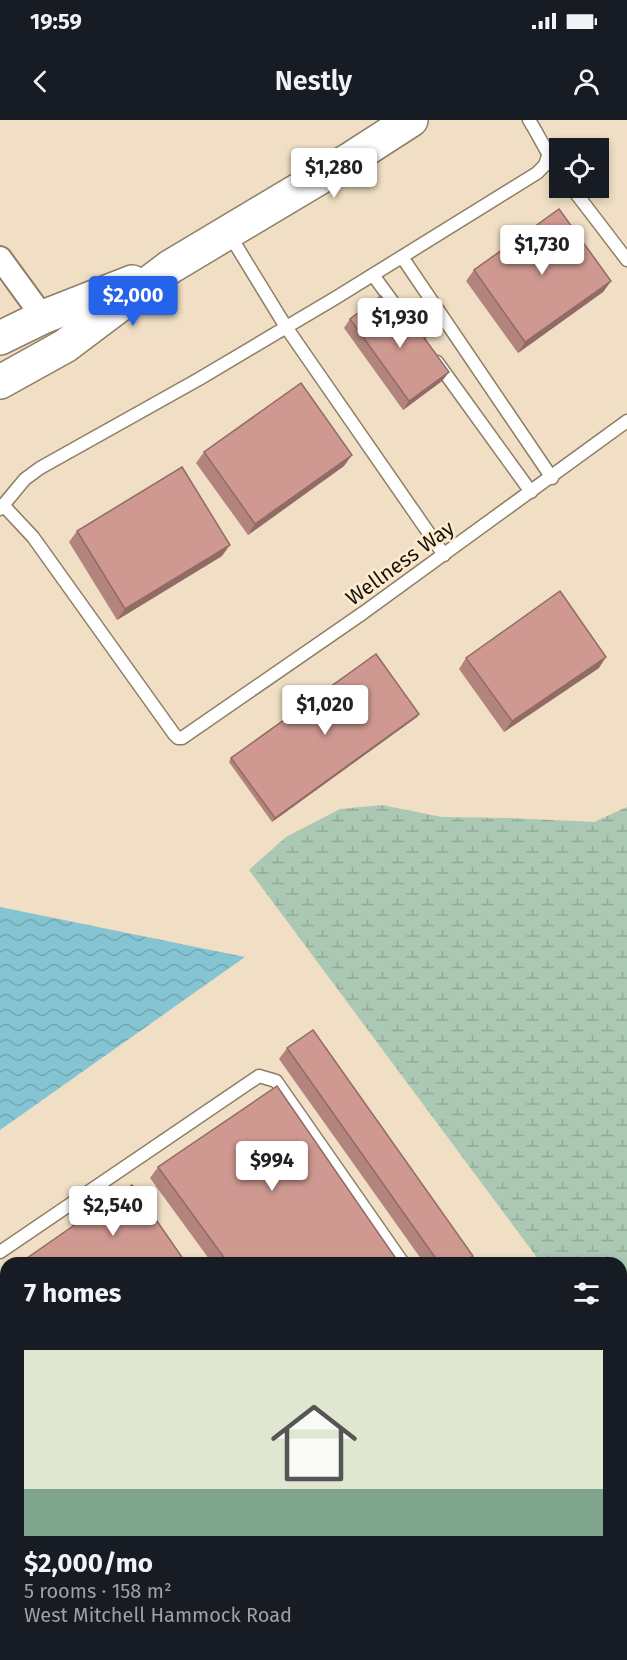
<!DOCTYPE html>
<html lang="en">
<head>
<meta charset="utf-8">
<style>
	body { margin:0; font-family:"Fira Sans",sans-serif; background:#20242c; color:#f1f3f6; height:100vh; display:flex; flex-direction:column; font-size:22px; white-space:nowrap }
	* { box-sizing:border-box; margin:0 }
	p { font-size:20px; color:#9ea1a6 }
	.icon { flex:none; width:33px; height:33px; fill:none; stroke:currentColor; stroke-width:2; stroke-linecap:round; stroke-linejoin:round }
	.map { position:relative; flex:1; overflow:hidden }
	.drawer { position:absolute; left:0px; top:1137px; width:627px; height:404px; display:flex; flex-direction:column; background:#171b24; border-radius:18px 18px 0 0; box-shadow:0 3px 9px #0003 }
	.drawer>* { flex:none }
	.tools { position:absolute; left:549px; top:18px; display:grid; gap:12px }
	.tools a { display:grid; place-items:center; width:60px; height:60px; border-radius:0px; background:#171b24; box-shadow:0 3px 9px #0003; font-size:30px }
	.price { position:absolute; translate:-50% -51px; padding:0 14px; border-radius:6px; background:#fff; color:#222; font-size:20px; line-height:39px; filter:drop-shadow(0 2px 3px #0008) }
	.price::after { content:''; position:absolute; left:50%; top:36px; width:18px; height:14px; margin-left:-9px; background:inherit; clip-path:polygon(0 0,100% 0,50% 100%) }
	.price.active { background:#2563eb; color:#fff }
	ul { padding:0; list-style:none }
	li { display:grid; align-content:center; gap:12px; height:318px; padding:0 24px }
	li span { display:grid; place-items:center; height:186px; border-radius:0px; color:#555 }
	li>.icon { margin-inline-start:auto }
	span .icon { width:108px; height:108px; fill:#fffc; stroke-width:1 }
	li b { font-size:26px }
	h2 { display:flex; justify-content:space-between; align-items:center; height:72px; padding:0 24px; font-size:26px }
	.status { display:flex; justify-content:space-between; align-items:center; height:42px; padding:0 30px; background:#171b24; direction:ltr }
	.status svg { height:16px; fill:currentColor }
	header { display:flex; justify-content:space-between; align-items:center; height:78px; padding:0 24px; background:#171b24; font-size:27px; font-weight:600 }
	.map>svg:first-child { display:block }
	.wetland { fill:url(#wetland-marsh) }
	.water { fill:url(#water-waves) }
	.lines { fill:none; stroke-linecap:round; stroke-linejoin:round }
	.service-casing { stroke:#8e7e65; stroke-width:15 }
	.minor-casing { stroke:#8e7e65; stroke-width:26 }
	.secondary-casing { stroke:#8e7e65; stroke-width:36 }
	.service { stroke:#fff; stroke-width:12 }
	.minor { stroke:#fff; stroke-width:22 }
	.secondary { stroke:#fff; stroke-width:33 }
	.wall { fill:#b2847d }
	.shaded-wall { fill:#916b66 }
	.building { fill:#cf9991; stroke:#916b66; stroke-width:1.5 }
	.labels { text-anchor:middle; stroke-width:5; stroke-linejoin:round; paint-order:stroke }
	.street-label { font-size:21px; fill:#181209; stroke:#feecd1 }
</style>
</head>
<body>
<div class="status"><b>19:59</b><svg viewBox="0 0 49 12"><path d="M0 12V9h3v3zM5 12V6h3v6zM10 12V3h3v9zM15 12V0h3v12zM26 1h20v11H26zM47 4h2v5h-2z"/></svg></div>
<header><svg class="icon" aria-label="back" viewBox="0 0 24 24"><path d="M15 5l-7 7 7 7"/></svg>Nestly<svg class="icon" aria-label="person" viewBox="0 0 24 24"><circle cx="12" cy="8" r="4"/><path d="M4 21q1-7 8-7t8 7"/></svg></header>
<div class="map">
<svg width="627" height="1540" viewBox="0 0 627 1540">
	<defs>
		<pattern id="wetland-marsh" width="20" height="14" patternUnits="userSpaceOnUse" patternTransform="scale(1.5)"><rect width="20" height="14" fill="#aac8b3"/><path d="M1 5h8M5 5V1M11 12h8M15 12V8" fill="none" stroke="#92ab99"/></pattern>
		<pattern id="water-waves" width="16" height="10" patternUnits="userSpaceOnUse" patternTransform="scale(1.5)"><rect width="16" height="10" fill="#85c4d2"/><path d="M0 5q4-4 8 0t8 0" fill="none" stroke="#72a7b3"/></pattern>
	</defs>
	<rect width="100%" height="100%" fill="#f0dfc4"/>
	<polygon class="wetland" points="382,685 442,697 510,698 594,702 627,687 627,1258 621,1250 621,1143 541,1143 249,750 286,717 340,689"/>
	<polygon class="water" points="0,787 245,837 0,1010"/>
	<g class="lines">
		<g class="service-casing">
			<g id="service">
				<path d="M529,0c11,17 18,35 31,51"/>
				<polyline points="572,68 627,140"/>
				<polyline points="229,114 286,207 444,435"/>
				<polyline points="402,137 552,358"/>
				<polyline points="373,155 419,218"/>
				<polyline points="437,242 531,372"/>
				<polyline points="3,385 33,417 174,614 178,618 182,618 363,493 627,301"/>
				<polyline points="0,389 25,359 40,348 199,259 337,177 537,53 545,45 548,36"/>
				<polyline points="0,1132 259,956 276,961 403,1143"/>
				<polyline points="0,1173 6,1182"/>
			</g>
		</g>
		<g class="minor-casing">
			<polyline id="minor" points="0,138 43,197"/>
		</g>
		<g class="secondary-casing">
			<g id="secondary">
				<polyline points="0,218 43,197 132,162"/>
				<polyline points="0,262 65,226 170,147 349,40 411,0"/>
			</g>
		</g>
		<use href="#service" class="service"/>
		<use href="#minor" class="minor"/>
		<use href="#secondary" class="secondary"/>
	</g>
	<g class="wall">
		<polygon points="474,150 611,161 603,172 518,233 466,161"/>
		<polygon points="350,199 406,210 449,252 442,261 403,290 344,208"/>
		<polygon points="204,332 344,346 248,415 196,343"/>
		<polygon points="77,411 222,436 117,500 69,422"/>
		<polygon points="466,538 599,548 504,612 459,549"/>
		<polygon points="419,594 417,597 272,702 229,642 231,638"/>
		<polygon points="287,928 468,1143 424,1143 279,939"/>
		<polygon points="158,1047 399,1143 212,1143 150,1058"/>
		<polygon points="0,1189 6,1198 6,1262 0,1254"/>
	</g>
	<g class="shaded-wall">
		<polygon points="611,161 603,172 518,233 525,222"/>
		<polygon points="449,252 442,261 403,290 409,281"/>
		<polygon points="352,335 344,346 248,415 255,404"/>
		<polygon points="230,425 222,436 117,500 125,489"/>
		<polygon points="606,537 599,548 504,612 512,601"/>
		<polygon points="419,594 417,597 272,702 275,698"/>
		<polygon points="473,1136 468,1143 463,1143"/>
	</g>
	<g class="building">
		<polygon points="559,89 611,161 525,222 474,150"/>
		<polygon points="381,176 406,210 414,204 449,252 409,281 350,199"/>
		<polygon points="301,263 352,335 255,404 204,332"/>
		<polygon points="182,347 230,425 125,489 77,411"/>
		<polygon points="560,471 606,537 512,601 466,538"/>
		<polygon points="376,534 419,594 275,698 231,638"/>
		<polygon points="313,910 473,1136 463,1143 439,1143 287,928"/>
		<polygon points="277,966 399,1143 228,1143 158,1047"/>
		<polygon points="132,1065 186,1143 20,1143"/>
		<polygon points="0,1189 6,1198 6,1245 0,1236"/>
	</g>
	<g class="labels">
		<g class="street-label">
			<text transform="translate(400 443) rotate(-36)" y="7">Wellness Way</text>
		</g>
	</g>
</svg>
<div class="tools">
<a><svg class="icon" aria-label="locate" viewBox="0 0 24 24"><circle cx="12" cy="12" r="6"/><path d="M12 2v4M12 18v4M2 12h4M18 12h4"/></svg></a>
</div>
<b class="price" style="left:334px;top:79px">$1,280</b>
<b class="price" style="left:542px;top:156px">$1,730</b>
<b class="price active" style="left:133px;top:207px">$2,000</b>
<b class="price" style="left:400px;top:229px">$1,930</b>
<b class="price" style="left:325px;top:616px">$1,020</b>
<b class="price" style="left:272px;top:1072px">$994</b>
<b class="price" style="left:113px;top:1117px">$2,540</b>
<section class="drawer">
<h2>7 homes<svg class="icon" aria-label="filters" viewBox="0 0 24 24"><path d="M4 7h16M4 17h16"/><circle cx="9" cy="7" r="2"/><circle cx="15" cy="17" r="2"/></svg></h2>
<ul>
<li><span style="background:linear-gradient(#dfe7d0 75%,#7fa58c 0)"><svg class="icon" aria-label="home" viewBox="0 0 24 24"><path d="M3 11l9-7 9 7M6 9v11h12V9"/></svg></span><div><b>$2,000/mo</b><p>5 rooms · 158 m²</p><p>West Mitchell Hammock Road</p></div></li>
</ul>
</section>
</div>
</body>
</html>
